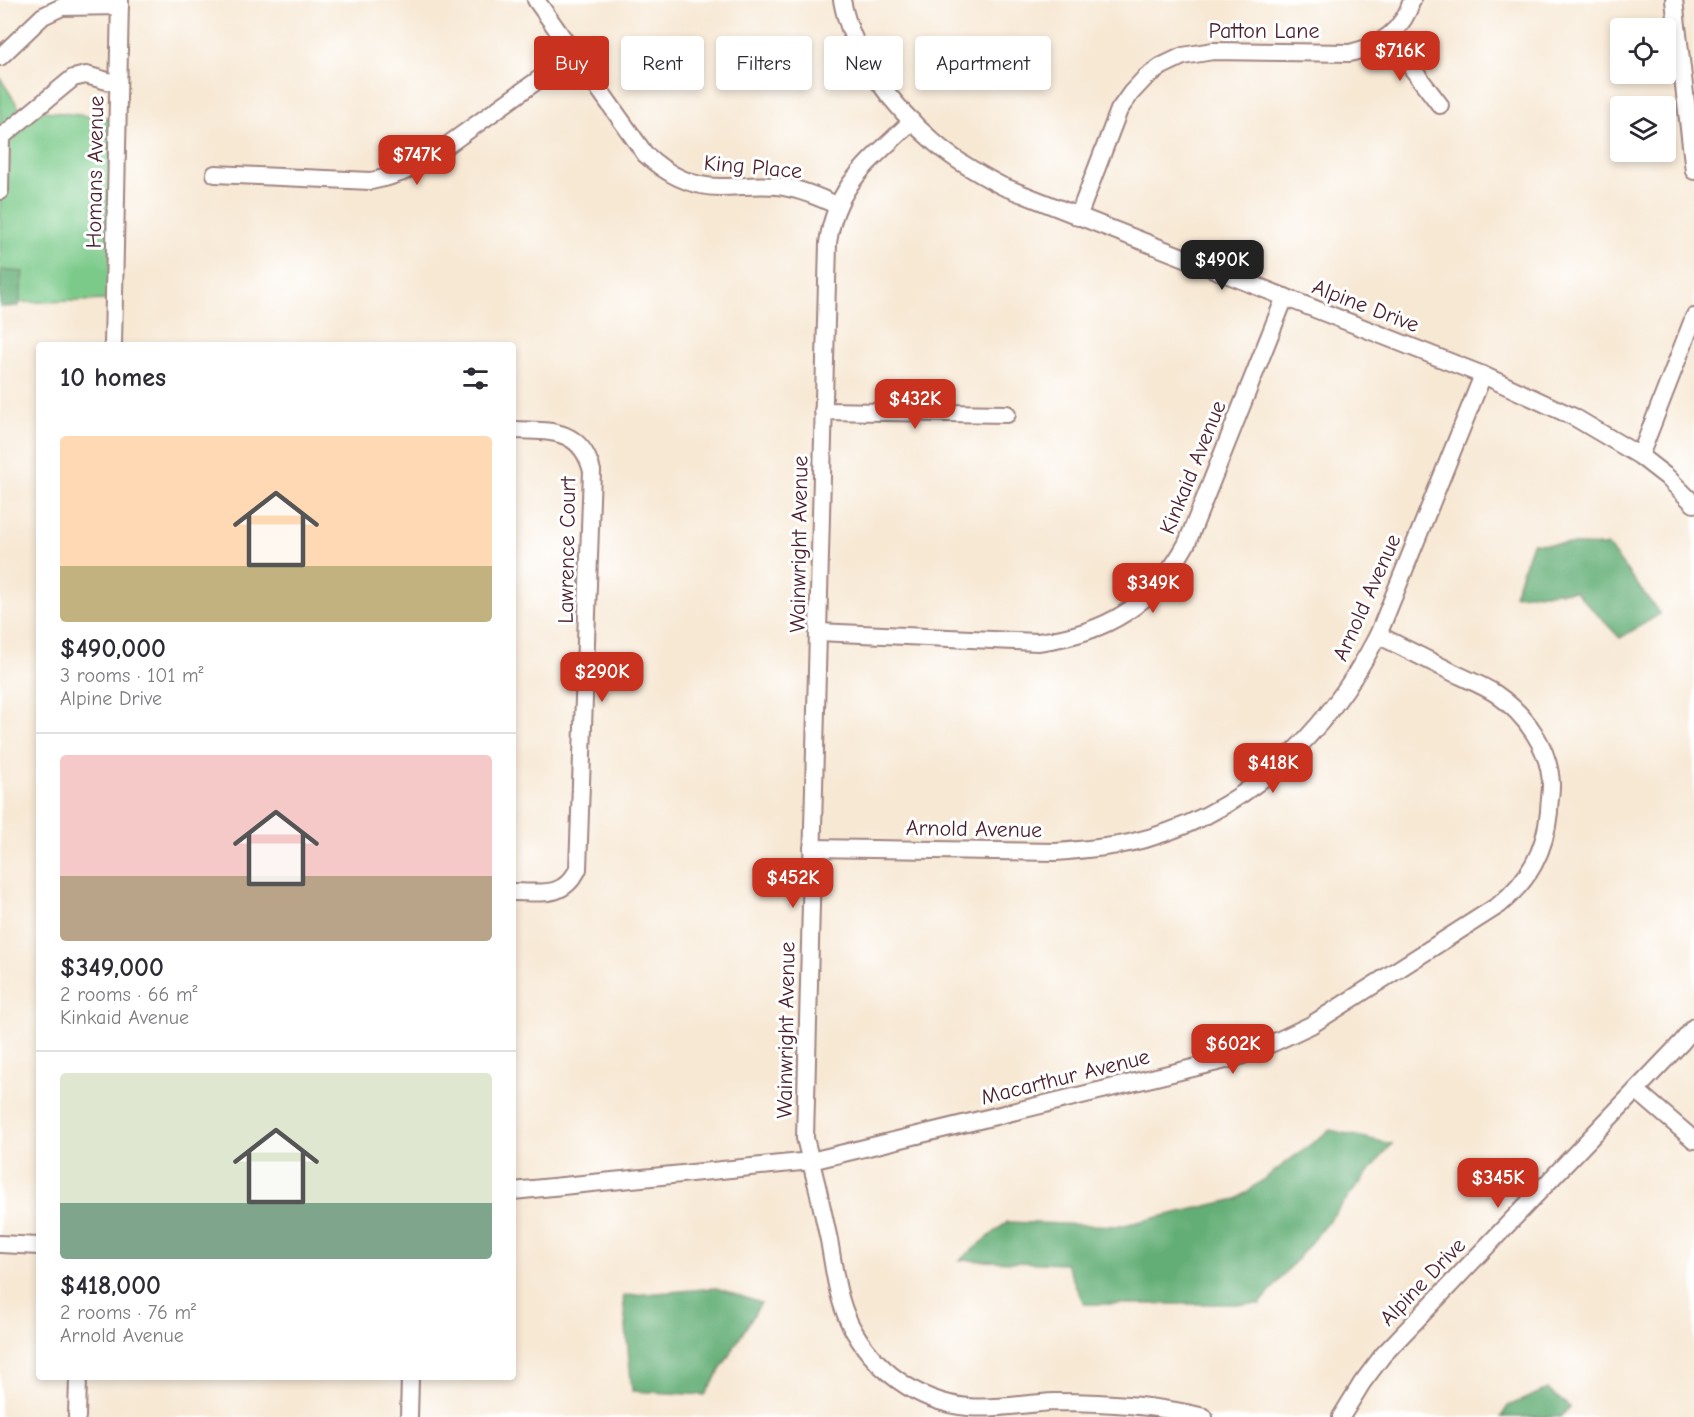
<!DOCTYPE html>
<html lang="en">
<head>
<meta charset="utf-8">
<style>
	body { margin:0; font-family:"Comic Neue",sans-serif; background:#f2f2f3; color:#2b2b33; height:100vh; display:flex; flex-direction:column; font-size:22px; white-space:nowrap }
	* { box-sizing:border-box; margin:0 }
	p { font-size:20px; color:#7c7c81 }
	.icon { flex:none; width:33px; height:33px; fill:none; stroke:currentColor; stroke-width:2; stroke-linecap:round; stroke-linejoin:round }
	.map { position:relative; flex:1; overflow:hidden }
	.sheet { position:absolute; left:36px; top:342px; width:480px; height:1038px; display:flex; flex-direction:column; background:#fff; border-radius:6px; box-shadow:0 3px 9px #0003 }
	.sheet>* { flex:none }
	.hud { position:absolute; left:534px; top:36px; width:570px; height:54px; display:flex; gap:12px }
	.controls { position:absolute; left:1610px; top:18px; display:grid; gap:12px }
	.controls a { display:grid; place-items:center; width:66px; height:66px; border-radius:6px; background:#fff; box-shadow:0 3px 9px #0003; font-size:30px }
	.price { position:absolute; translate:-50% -51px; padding:0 14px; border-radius:12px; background:#c8321e; color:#fff; font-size:20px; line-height:39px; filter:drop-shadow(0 2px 3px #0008) }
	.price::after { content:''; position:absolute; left:50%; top:36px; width:18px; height:14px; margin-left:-9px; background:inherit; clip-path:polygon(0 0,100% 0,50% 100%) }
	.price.current { background:#222; color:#fff }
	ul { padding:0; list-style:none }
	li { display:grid; align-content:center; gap:12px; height:318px; padding:0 24px }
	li+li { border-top:2px solid #e1e1e2 }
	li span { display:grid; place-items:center; height:186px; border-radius:6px; color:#555 }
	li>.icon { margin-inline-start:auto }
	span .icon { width:108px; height:108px; fill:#fffc; stroke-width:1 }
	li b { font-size:26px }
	h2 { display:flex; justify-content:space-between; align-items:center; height:72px; padding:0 24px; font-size:26px }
	.chip { padding:0 21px; border-radius:6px; background:#fff; box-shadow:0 3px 9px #0003; font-size:21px; line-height:54px }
	.chip.current { background:#c8321e; color:#fff }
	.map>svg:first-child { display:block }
	.green { fill:#7bca8a; stroke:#62745a; stroke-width:1.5 }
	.forest { fill:#64ae76; stroke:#576650; stroke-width:1.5 }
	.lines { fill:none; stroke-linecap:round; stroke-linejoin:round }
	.minor-casing { stroke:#a08480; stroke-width:20 }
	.minor { stroke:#fff; stroke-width:16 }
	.labels { text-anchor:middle; stroke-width:6; stroke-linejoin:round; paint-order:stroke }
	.street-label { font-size:22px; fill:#4a1f2b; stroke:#fff }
</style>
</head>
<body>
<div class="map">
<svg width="1694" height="1417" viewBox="0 0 1694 1417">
	<rect width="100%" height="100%" fill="#fff"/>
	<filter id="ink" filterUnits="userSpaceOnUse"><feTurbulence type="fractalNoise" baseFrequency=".0167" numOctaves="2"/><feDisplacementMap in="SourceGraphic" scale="12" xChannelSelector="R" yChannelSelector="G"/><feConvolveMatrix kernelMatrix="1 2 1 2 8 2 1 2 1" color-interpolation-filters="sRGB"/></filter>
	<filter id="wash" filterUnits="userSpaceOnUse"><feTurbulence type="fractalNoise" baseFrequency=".008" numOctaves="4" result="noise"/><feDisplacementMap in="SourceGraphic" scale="24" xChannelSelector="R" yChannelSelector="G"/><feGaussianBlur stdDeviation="1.35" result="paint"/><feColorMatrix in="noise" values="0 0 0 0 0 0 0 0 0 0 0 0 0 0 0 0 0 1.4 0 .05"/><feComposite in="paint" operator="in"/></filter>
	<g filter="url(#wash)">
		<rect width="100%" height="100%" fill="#f7e8d4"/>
		<polygon class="green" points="0,78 19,108 113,119 110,300 4,303 0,299"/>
		<g class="forest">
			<polygon points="0,270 23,272 19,306 0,307"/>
			<polygon points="1532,543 1608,546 1660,614 1620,638 1575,591 1514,595"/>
			<polygon points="1330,1130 1392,1144 1260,1304 1084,1304 1066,1264 960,1260 1007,1222 1120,1226 1237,1199"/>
			<polygon points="716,1288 761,1303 705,1395 632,1391 623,1296"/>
			<polygon points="1547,1389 1570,1407 1560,1417 1501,1417 1508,1406"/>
		</g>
	</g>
	<g filter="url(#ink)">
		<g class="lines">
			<g class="minor-casing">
				<g id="minor">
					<path d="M536,0l109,154c22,20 45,33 75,33 21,0 42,-4 64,0 19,3 35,10 52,18"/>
					<path d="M842,0c10,56 52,108 94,144 20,17 43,30 66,42l481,189 91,42 66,39 27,21 27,27"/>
					<polyline points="1674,0 1694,171"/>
					<polyline points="1388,37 1440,105"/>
					<polyline points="0,57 43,16 62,7 120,6"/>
					<path d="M912,121c-41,40 -76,62 -84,122l-23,895c9,34 17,68 24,102 5,28 8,58 21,84 23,45 67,78 118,83 29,3 58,-4 87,-5 50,0 101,3 149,15"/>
					<polyline points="0,136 5,134 73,78 86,75 118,84"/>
					<path d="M215,174l156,7c23,-4 40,-11 60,-24l143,-103"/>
					<polyline points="0,191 1,135"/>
					<path d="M1078,217l41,-107 12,-17 14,-15 17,-12 21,-10 30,-5 137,2c30,-7 53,-22 62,-53"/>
					<polyline points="113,345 120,0"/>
					<polyline points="823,411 1007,414"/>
					<path d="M513,430c37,1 68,-2 79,41l-14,398c-15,30 -37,23 -65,23"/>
					<polyline points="1640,456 1694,317"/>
					<path d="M818,632l220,10c70,-9 115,-37 149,-99l98,-246"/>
					<path d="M812,848l244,4c25,-2 49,-4 73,-9 113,-25 197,-107 249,-208l105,-260"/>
					<polyline points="1636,1090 1694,1140"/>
					<path d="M513,1191l298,-30 427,-104 37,-15 36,-17 188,-120c30,-25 46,-53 50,-93 0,-9 2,-18 2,-27 -1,-37 -26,-71 -55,-91 -12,-8 -27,-14 -40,-20 -26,-13 -52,-26 -78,-39"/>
					<polyline points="0,1244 39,1246"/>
					<polyline points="77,1417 78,1377"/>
					<polyline points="409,1417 410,1377"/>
					<polyline points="1341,1417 1362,1383 1383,1355 1682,1042 1694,1027"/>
				</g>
			</g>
			<use href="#minor" class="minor"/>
		</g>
	</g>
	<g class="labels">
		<g class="street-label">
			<text x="1264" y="38">Patton Lane</text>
			<text transform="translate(753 166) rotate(5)" y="8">King Place</text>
			<text transform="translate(94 172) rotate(-89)" y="8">Homans Avenue</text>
			<text transform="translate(1366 305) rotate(21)" y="8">Alpine Drive</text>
			<text transform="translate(1192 467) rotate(-68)" y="8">Kinkaid Avenue</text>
			<text transform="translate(798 544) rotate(-89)" y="8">Wainwright Avenue</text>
			<text transform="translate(566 550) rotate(-89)" y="8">Lawrence Court</text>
			<text transform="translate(1366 597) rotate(-66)" y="8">Arnold Avenue</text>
			<text transform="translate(974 828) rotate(1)" y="8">Arnold Avenue</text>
			<text transform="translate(785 1030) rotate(-89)" y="8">Wainwright Avenue</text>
			<text transform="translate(1065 1076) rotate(-14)" y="8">Macarthur Avenue</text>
			<text transform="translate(1422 1281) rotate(-46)" y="8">Alpine Drive</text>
		</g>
	</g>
</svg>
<div class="controls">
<a><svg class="icon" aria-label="locate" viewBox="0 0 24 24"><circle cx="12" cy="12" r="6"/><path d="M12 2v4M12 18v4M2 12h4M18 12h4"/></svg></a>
<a><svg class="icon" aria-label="layers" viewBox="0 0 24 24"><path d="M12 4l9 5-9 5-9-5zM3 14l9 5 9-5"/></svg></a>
</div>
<b class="price" style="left:1400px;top:82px">$716K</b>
<b class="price" style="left:417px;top:186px">$747K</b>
<b class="price current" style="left:1222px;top:291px">$490K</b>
<b class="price" style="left:915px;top:430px">$432K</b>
<b class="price" style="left:1153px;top:614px">$349K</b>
<b class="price" style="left:602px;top:703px">$290K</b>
<b class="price" style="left:1273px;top:794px">$418K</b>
<b class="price" style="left:793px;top:909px">$452K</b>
<b class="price" style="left:1233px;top:1075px">$602K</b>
<b class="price" style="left:1498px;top:1209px">$345K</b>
<div class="hud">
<a class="chip current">Buy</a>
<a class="chip">Rent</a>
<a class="chip">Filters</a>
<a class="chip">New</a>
<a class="chip">Apartment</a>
</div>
<section class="sheet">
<h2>10 homes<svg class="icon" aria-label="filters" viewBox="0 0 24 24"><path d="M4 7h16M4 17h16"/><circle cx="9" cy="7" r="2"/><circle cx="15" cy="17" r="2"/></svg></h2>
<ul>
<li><span style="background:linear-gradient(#ffd9b3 70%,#c2b280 0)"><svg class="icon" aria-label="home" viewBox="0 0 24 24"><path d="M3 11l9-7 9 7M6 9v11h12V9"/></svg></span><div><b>$490,000</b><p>3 rooms · 101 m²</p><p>Alpine Drive</p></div></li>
<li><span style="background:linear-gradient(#f6c9c9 65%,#b9a48a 0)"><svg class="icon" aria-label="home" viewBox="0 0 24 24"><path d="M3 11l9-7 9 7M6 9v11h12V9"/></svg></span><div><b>$349,000</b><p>2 rooms · 66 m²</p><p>Kinkaid Avenue</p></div></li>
<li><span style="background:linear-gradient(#dfe7d0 70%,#7fa58c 0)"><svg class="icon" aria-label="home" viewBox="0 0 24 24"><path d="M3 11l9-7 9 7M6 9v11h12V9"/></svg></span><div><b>$418,000</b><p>2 rooms · 76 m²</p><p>Arnold Avenue</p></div></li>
</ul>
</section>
</div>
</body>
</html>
